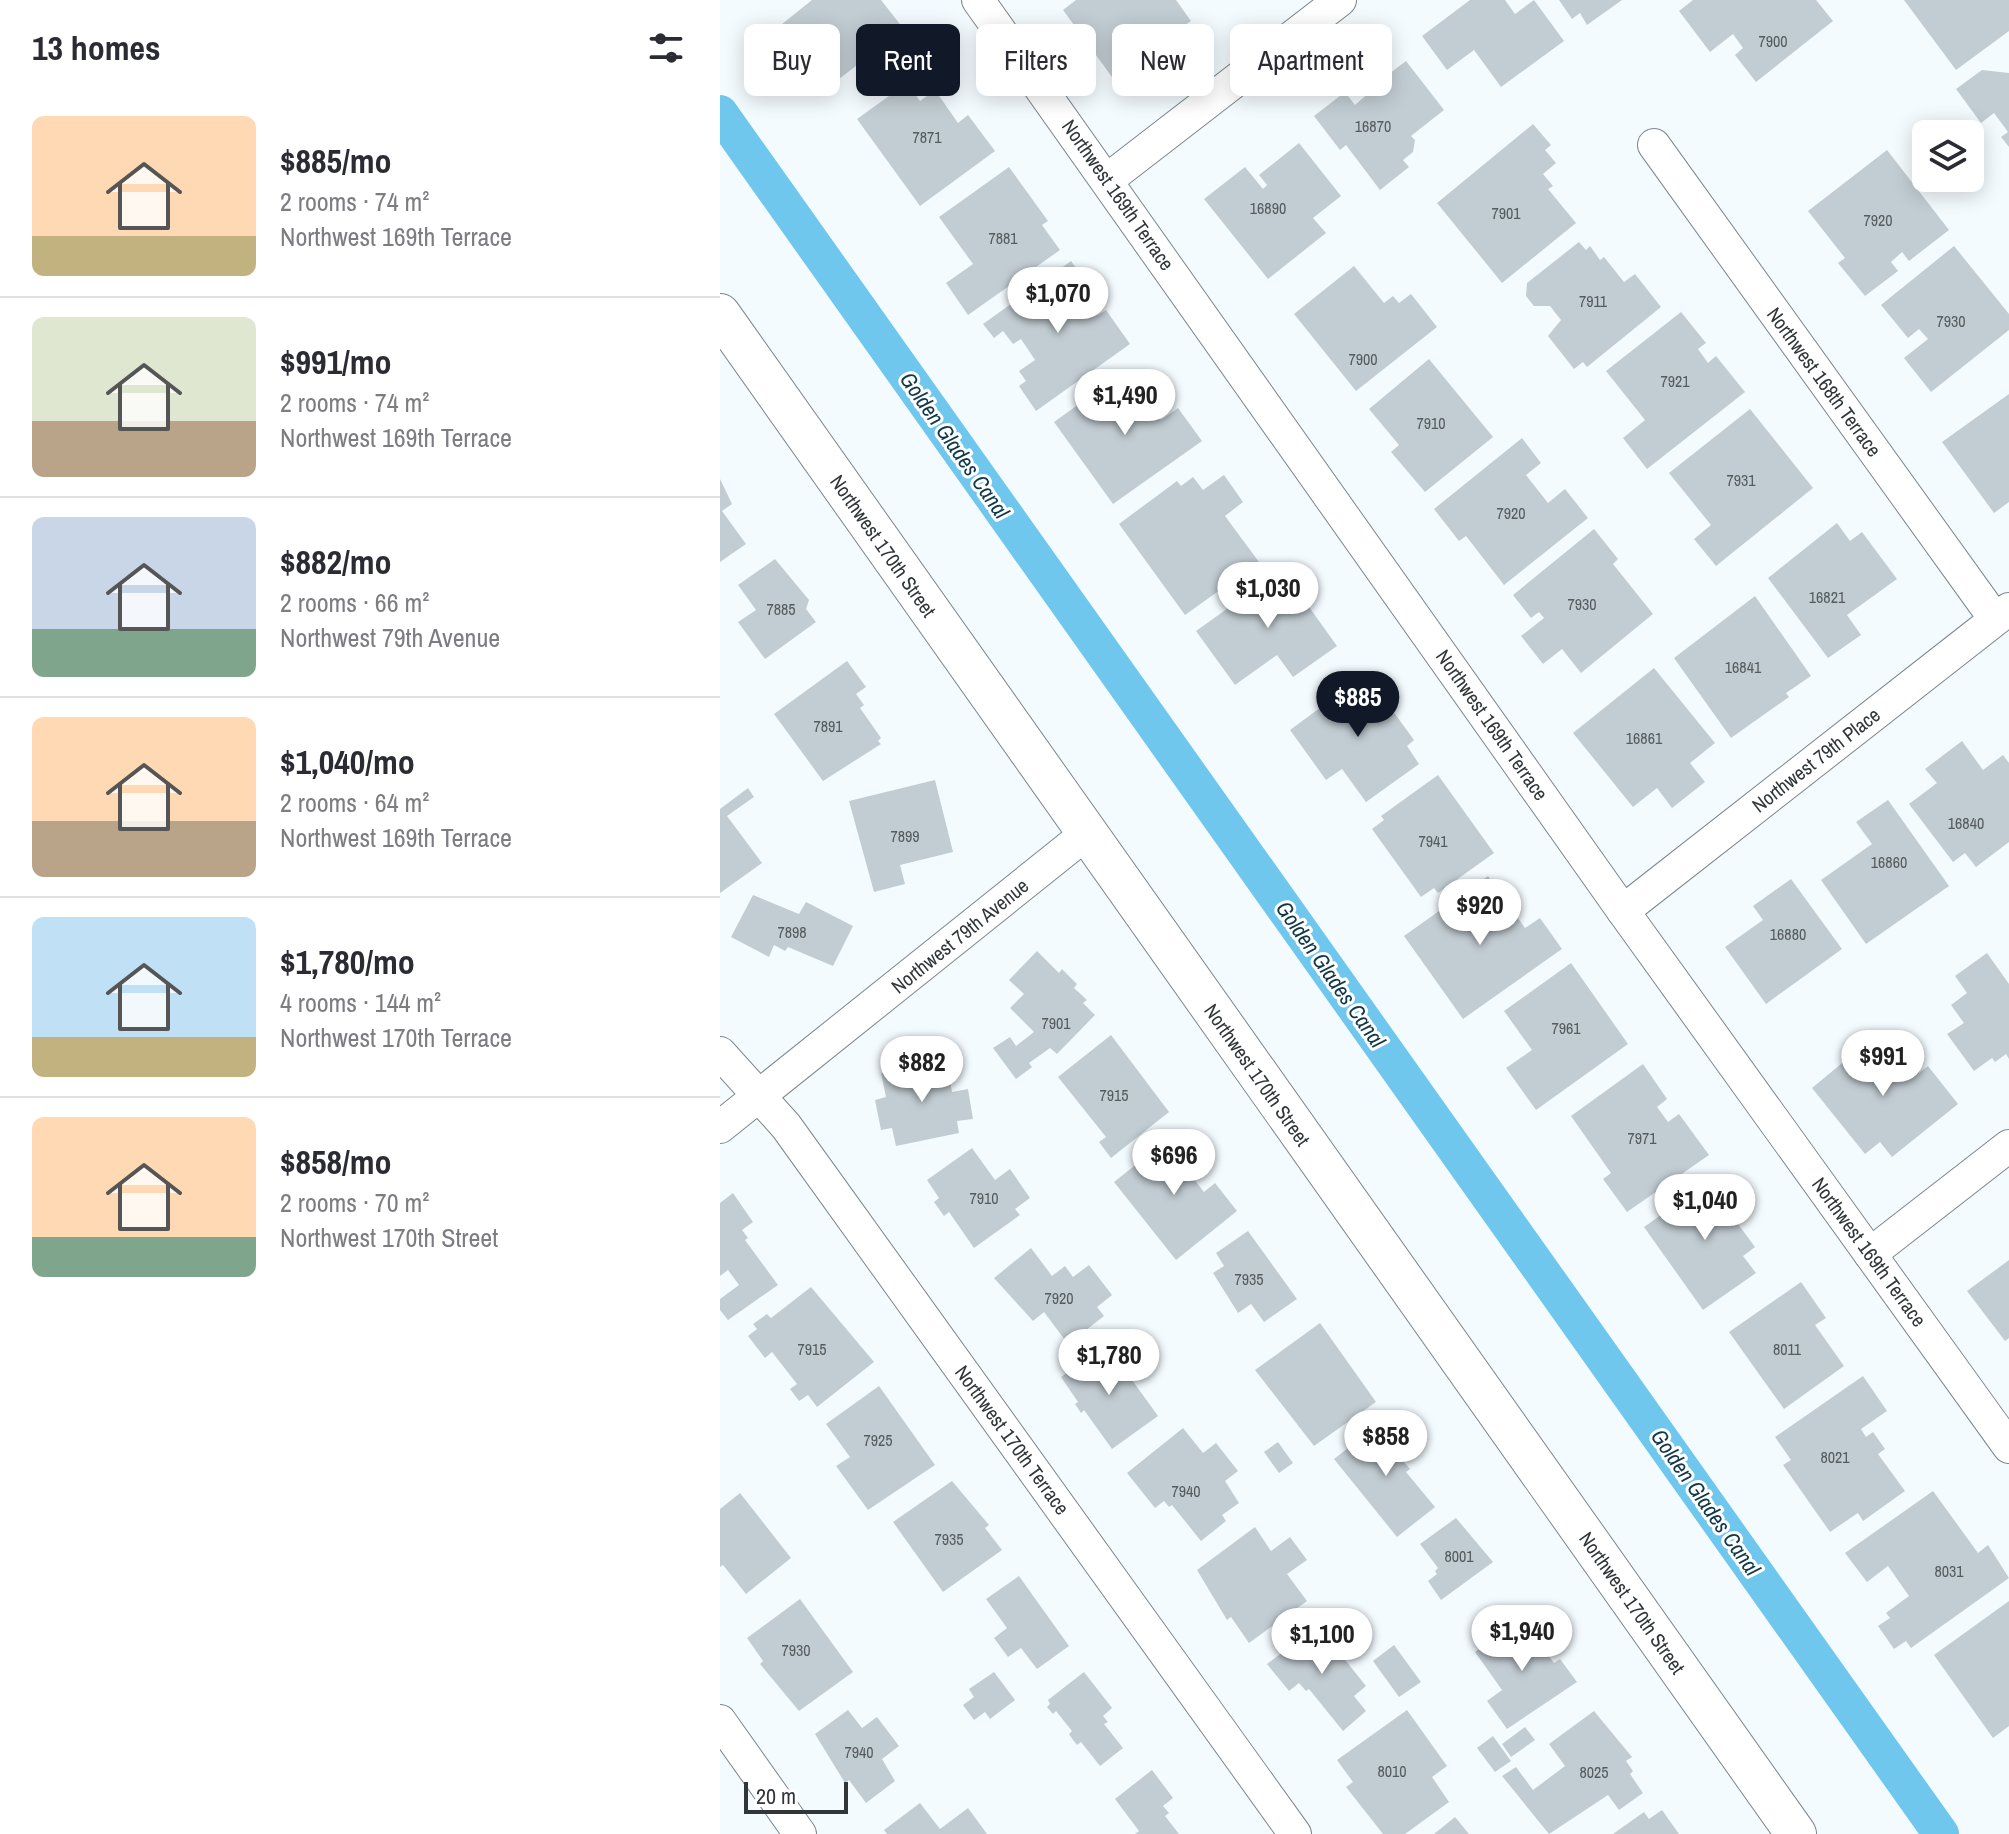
<!DOCTYPE html>
<html lang="en">
<head>
<meta charset="utf-8">
<style>
	body { margin:0; font-family:"Archivo Narrow",sans-serif; background:#f2f2f3; color:#2b2b33; height:100vh; display:flex; flex-direction:column; font-size:30px; white-space:nowrap }
	* { box-sizing:border-box; margin:0 }
	p { font-size:26px; color:#7c7c81 }
	.icon { flex:none; width:44px; height:44px; fill:none; stroke:currentColor; stroke-width:2; stroke-linecap:round; stroke-linejoin:round }
	.map { position:relative; flex:1; overflow:hidden }
	.details { display:flex; flex-direction:column; background:#fff; width:720px }
	.details>* { flex:none }
	.hud { position:absolute; left:24px; top:24px; width:760px; height:72px; display:flex; gap:16px }
	.tools { position:absolute; left:1192px; top:120px; display:grid; gap:16px }
	.tools a { display:grid; place-items:center; width:72px; height:72px; border-radius:12px; background:#fff; box-shadow:0 4px 20px #0003; font-size:40px }
	.scale { position:absolute; left:24px; bottom:20px; width:104px; box-sizing:border-box; padding-left:8px; border:4px solid #313638; border-top:0; font-size:22px; line-height:28px; white-space:nowrap; color:#313638; -webkit-text-stroke:6px #fff; paint-order:stroke }
	.price { position:absolute; translate:-50% -68px; padding:0 18px; border-radius:28px; background:#fff; color:#222; font-size:26px; line-height:52px; filter:drop-shadow(0 2px 4px #0008) }
	.price::after { content:''; position:absolute; left:50%; top:48px; width:24px; height:18px; margin-left:-12px; background:inherit; clip-path:polygon(0 0,100% 0,50% 100%) }
	.price.active { background:#111827; color:#fff }
	ul { padding:0; list-style:none }
	li { display:flex; align-items:center; gap:24px; height:200px; padding:0 32px }
	li+li { border-top:2px solid #e1e1e2 }
	li span { display:grid; place-items:center; flex:none; width:224px; height:160px; border-radius:12px; color:#555 }
	li>.icon { margin-inline-start:auto }
	span .icon { width:96px; height:96px; fill:#fffc; stroke-width:1 }
	li b { font-size:34px }
	h2 { display:flex; justify-content:space-between; align-items:center; height:96px; padding:0 32px; font-size:34px }
	.tag { padding:0 28px; border-radius:12px; background:#fff; box-shadow:0 4px 20px #0003; font-size:28px; line-height:72px }
	.tag.active { background:#111827; color:#fff }
	main { display:flex; flex:1; min-height:0 }
	.map>svg:first-child { display:block }
	.lines { fill:none; stroke-linecap:round; stroke-linejoin:round }
	.canal { stroke:#70c7ee; stroke-width:36 }
	.building { fill:#c2cdd3 }
	.minor-casing { stroke:#7c878c; stroke-width:34 }
	.tertiary-casing { stroke:#7c878c; stroke-width:42 }
	.minor { stroke:#fff; stroke-width:32 }
	.tertiary { stroke:#fff; stroke-width:40 }
	.labels { text-anchor:middle; stroke-width:6; stroke-linejoin:round; paint-order:stroke }
	.number-label { font-size:16px; fill:#555c5f }
	.street-label { font-size:20px; fill:#313638; stroke:#fff }
	.water-label { font-size:22px; font-style:italic; fill:#103848; stroke:#fff }
</style>
</head>
<body>
<main>
<section class="details">
<h2>13 homes<svg class="icon" aria-label="filters" viewBox="0 0 24 24"><path d="M4 7h16M4 17h16"/><circle cx="9" cy="7" r="2"/><circle cx="15" cy="17" r="2"/></svg></h2>
<ul>
<li><span style="background:linear-gradient(#ffd9b3 75%,#c2b280 0)"><svg class="icon" aria-label="home" viewBox="0 0 24 24"><path d="M3 11l9-7 9 7M6 9v11h12V9"/></svg></span><div><b>$885/mo</b><p>2 rooms · 74 m²</p><p>Northwest 169th Terrace</p></div></li>
<li><span style="background:linear-gradient(#dfe7d0 65%,#b9a48a 0)"><svg class="icon" aria-label="home" viewBox="0 0 24 24"><path d="M3 11l9-7 9 7M6 9v11h12V9"/></svg></span><div><b>$991/mo</b><p>2 rooms · 74 m²</p><p>Northwest 169th Terrace</p></div></li>
<li><span style="background:linear-gradient(#c9d6e8 70%,#7fa58c 0)"><svg class="icon" aria-label="home" viewBox="0 0 24 24"><path d="M3 11l9-7 9 7M6 9v11h12V9"/></svg></span><div><b>$882/mo</b><p>2 rooms · 66 m²</p><p>Northwest 79th Avenue</p></div></li>
<li><span style="background:linear-gradient(#ffd9b3 65%,#b9a48a 0)"><svg class="icon" aria-label="home" viewBox="0 0 24 24"><path d="M3 11l9-7 9 7M6 9v11h12V9"/></svg></span><div><b>$1,040/mo</b><p>2 rooms · 64 m²</p><p>Northwest 169th Terrace</p></div></li>
<li><span style="background:linear-gradient(#bfe0f5 75%,#c2b280 0)"><svg class="icon" aria-label="home" viewBox="0 0 24 24"><path d="M3 11l9-7 9 7M6 9v11h12V9"/></svg></span><div><b>$1,780/mo</b><p>4 rooms · 144 m²</p><p>Northwest 170th Terrace</p></div></li>
<li><span style="background:linear-gradient(#ffd9b3 75%,#7fa58c 0)"><svg class="icon" aria-label="home" viewBox="0 0 24 24"><path d="M3 11l9-7 9 7M6 9v11h12V9"/></svg></span><div><b>$858/mo</b><p>2 rooms · 70 m²</p><p>Northwest 170th Street</p></div></li>
</ul>
</section>
<div class="map">
<svg width="1289" height="1834" viewBox="0 0 1289 1834">
	<rect width="100%" height="100%" fill="#f4fbff"/>
	<g class="lines">
		<polyline class="canal" points="0,113 1221,1834"/>
	</g>
	<g class="building">
		<polygon points="92,0 161,0 183,28 169,40 182,55 149,82 136,66 111,85 62,24"/>
		<polygon points="356,0 456,0 471,21 392,77 343,10"/>
		<polygon points="750,0 785,0 795,14 814,0 844,41 781,87 754,50 727,70 702,36"/>
		<polygon points="839,0 902,0 867,25 860,13 852,19"/>
		<polygon points="973,0 1096,0 1113,21 1036,82 1015,55 1023,48 1013,34 990,52 959,11"/>
		<polygon points="1184,0 1289,0 1289,31 1236,70"/>
		<polygon points="686,61 724,110 691,136 695,140 693,152 683,160 689,167 660,190 626,145 620,150 594,116 625,92 635,105 650,92 644,85 664,69 669,74"/>
		<polygon points="1262,70 1289,73 1289,147 1281,137 1288,132 1274,113 1261,123 1236,89"/>
		<polygon points="187,83 200,101 215,90 238,123 248,115 275,151 200,206 137,119"/>
		<polygon points="813,124 831,145 825,150 836,163 823,174 833,186 828,189 856,223 782,283 717,203"/>
		<polygon points="579,143 621,196 593,218 606,233 548,279 484,199 525,167 543,189 547,185 539,175"/>
		<polygon points="1167,150 1229,230 1189,261 1182,252 1171,262 1178,271 1145,296 1118,263 1125,258 1088,211"/>
		<polygon points="289,167 328,221 322,225 340,250 248,315 226,283 253,264 219,217"/>
		<polygon points="859,242 866,250 870,246 880,260 884,257 904,282 915,274 941,307 867,367 863,362 854,369 828,336 841,320 830,306 814,306 806,296 807,283"/>
		<polygon points="1234,246 1289,314 1289,330 1211,392 1184,358 1208,339 1199,329 1188,338 1161,305"/>
		<polygon points="351,261 366,282 358,288 378,315 386,310 410,344 316,411 299,386 306,381 299,371 315,360 301,339 293,344 283,331 274,338 263,324"/>
		<polygon points="634,266 664,303 673,296 679,303 691,294 717,327 636,391 574,314"/>
		<polygon points="961,312 986,343 978,349 988,363 996,356 1025,392 927,469 903,438 925,420 886,371"/>
		<polygon points="709,359 773,437 705,492 671,452 679,445 649,409"/>
		<polygon points="411,373 441,420 458,408 482,441 393,504 334,422 394,379 396,383"/>
		<polygon points="1289,394 1289,502 1274,513 1222,442"/>
		<polygon points="1030,409 1093,488 996,566 974,539 991,525 949,473"/>
		<polygon points="802,438 821,463 806,475 828,503 845,489 868,518 784,585 746,536 739,541 714,509"/>
		<polygon points="504,475 523,502 505,516 539,562 465,615 399,524 457,481 461,486 473,477 483,490"/>
		<polygon points="0,479 12,504 2,511 26,544 0,562"/>
		<polygon points="1117,523 1130,541 1142,532 1177,579 1127,615 1141,635 1108,658 1048,578"/>
		<polygon points="874,529 898,559 893,564 933,614 861,673 842,649 823,664 801,636 824,618 819,612 811,618 793,595"/>
		<polygon points="55,559 89,600 86,609 96,622 45,659 18,622 36,610 18,585"/>
		<polygon points="568,564 590,595 584,600 617,646 573,677 557,655 515,685 476,631 518,601 522,607 543,592 538,585"/>
		<polygon points="1035,596 1091,676 1066,693 1069,697 1011,738 954,658"/>
		<polygon points="127,661 146,687 136,694 144,705 140,708 161,738 158,741 161,744 103,781 54,714"/>
		<polygon points="934,668 995,743 970,763 985,782 952,808 937,788 913,807 853,733"/>
		<polygon points="646,674 694,740 687,746 699,764 646,802 622,769 606,780 570,730"/>
		<polygon points="1242,741 1263,770 1283,755 1289,763 1289,842 1256,867 1245,853 1233,862 1189,804 1217,783 1205,769"/>
		<polygon points="718,775 774,853 718,893 714,888 701,897 652,829 664,820 661,816"/>
		<polygon points="215,780 233,852 180,865 185,884 154,892 129,801"/>
		<polygon points="28,788 34,797 7,816 42,863 0,893 0,809"/>
		<polygon points="1168,800 1229,886 1146,944 1101,880 1152,844 1136,822"/>
		<polygon points="768,876 805,928 820,918 842,949 743,1019 684,936"/>
		<polygon points="1071,879 1122,949 1046,1004 1005,947 1043,920 1033,906"/>
		<polygon points="33,895 79,914 86,902 133,926 113,966 68,947 65,951 54,945 49,957 11,937"/>
		<polygon points="317,951 339,973 342,969 357,984 354,988 367,1000 363,1003 375,1015 337,1054 330,1048 309,1063 312,1067 296,1079 273,1048 290,1037 296,1046 314,1032 290,1008 304,994 289,980"/>
		<polygon points="1267,953 1289,984 1289,1059 1286,1054 1275,1062 1272,1058 1254,1071 1227,1034 1244,1023 1231,1005 1247,993 1235,976"/>
		<polygon points="851,963 908,1044 816,1110 786,1068 812,1050 784,1011"/>
		<polygon points="391,1035 449,1112 391,1158 379,1142 386,1137 338,1077"/>
		<polygon points="1156,1035 1182,1067 1190,1061 1199,1073 1208,1066 1238,1104 1172,1157 1160,1142 1145,1154 1092,1088"/>
		<polygon points="226,1060 232,1092 248,1089 253,1119 237,1121 239,1133 176,1146 172,1128 161,1130 155,1100 166,1097 161,1073"/>
		<polygon points="923,1064 947,1099 937,1107 948,1122 959,1114 989,1155 907,1212 883,1179 891,1173 851,1116"/>
		<polygon points="458,1131 479,1158 469,1167 476,1176 473,1178 484,1192 495,1183 517,1211 456,1260 394,1182"/>
		<polygon points="252,1148 275,1180 290,1169 310,1198 295,1209 300,1215 254,1248 229,1212 224,1216 214,1202 219,1198 207,1180"/>
		<polygon points="999,1174 1023,1208 1012,1216 1035,1247 1023,1256 1036,1273 983,1310 924,1227"/>
		<polygon points="13,1193 33,1222 22,1230 28,1238 25,1240 58,1285 8,1320 0,1310 0,1299 19,1285 8,1270 0,1276 0,1203"/>
		<polygon points="528,1231 577,1299 544,1322 531,1304 518,1313 493,1273 504,1266 496,1253"/>
		<polygon points="311,1248 332,1276 345,1266 353,1277 369,1265 392,1295 377,1307 384,1316 348,1344 324,1312 313,1321 274,1278"/>
		<polygon points="1289,1260 1289,1338 1285,1341 1247,1291"/>
		<polygon points="1081,1282 1106,1318 1095,1325 1124,1366 1064,1409 1009,1332"/>
		<polygon points="91,1287 154,1362 97,1407 88,1395 79,1401 70,1389 77,1384 52,1352 45,1358 28,1336 37,1329 33,1324 47,1314 51,1318"/>
		<polygon points="600,1323 656,1402 594,1446 535,1370"/>
		<polygon points="386,1344 438,1416 392,1449 364,1410 361,1413 355,1404 358,1402 341,1377"/>
		<polygon points="1143,1376 1167,1411 1141,1429 1146,1437 1153,1432 1165,1449 1158,1454 1185,1491 1143,1521 1138,1513 1110,1532 1063,1465 1071,1460 1055,1437"/>
		<polygon points="159,1386 215,1465 148,1510 116,1466 130,1457 106,1424"/>
		<polygon points="664,1420 692,1455 684,1462 690,1469 686,1472 715,1507 677,1537 614,1459"/>
		<polygon points="463,1428 483,1453 496,1443 518,1471 505,1481 519,1503 502,1515 506,1521 481,1541 452,1505 449,1507 444,1501 435,1508 407,1473"/>
		<polygon points="558,1442 573,1463 559,1473 544,1452"/>
		<polygon points="232,1481 269,1525 265,1528 282,1550 223,1592 173,1522"/>
		<polygon points="1213,1491 1258,1553 1268,1545 1289,1578 1191,1648 1186,1641 1174,1649 1158,1626 1170,1618 1166,1613 1189,1596 1168,1566 1147,1582 1125,1553"/>
		<polygon points="20,1493 71,1558 26,1594 3,1565 0,1567 0,1509"/>
		<polygon points="736,1518 773,1562 721,1600 708,1581 717,1574 715,1571 718,1568 700,1544"/>
		<polygon points="535,1527 551,1551 570,1537 587,1560 567,1574 587,1601 529,1643 511,1617 507,1620 477,1570"/>
		<polygon points="299,1576 349,1646 317,1669 301,1648 288,1657 274,1638 287,1628 266,1599"/>
		<polygon points="80,1599 133,1672 79,1711 40,1664 43,1661 27,1638"/>
		<polygon points="1289,1601 1289,1726 1273,1738 1214,1655"/>
		<polygon points="801,1618 817,1640 822,1636 827,1643 822,1647 834,1663 840,1659 857,1682 787,1729 767,1701 782,1690 755,1652"/>
		<polygon points="598,1626 646,1686 634,1696 646,1711 623,1731 589,1689 586,1691 579,1683 569,1691 547,1664"/>
		<polygon points="674,1645 701,1682 679,1697 653,1661"/>
		<polygon points="274,1672 295,1700 270,1719 265,1712 254,1720 243,1705 254,1697 249,1689"/>
		<polygon points="364,1672 392,1708 383,1716 388,1722 384,1724 403,1748 380,1766 361,1742 357,1745 353,1740 349,1734 352,1731 336,1711 333,1714 327,1707 330,1704 328,1700"/>
		<polygon points="128,1710 142,1728 157,1717 179,1746 162,1759 175,1781 146,1803 129,1780 125,1783 95,1734"/>
		<polygon points="687,1710 727,1766 712,1777 729,1802 685,1834 663,1834 626,1787 633,1782 617,1760"/>
		<polygon points="874,1711 912,1757 906,1761 913,1771 910,1774 923,1793 899,1810 888,1795 829,1834 782,1776 796,1767 813,1790 845,1766 829,1744"/>
		<polygon points="805,1727 815,1740 791,1757 782,1744"/>
		<polygon points="773,1736 791,1761 775,1772 757,1748"/>
		<polygon points="432,1770 453,1798 443,1806 449,1813 445,1816 459,1834 415,1834 419,1831 395,1799"/>
		<polygon points="200,1803 220,1829 248,1808 267,1834 167,1834 164,1830"/>
		<polygon points="942,1810 959,1834 893,1834 924,1812 929,1819"/>
		<polygon points="735,1817 749,1834 714,1834"/>
	</g>
	<g class="lines">
		<g class="minor-casing">
			<g id="minor">
				<polyline points="258,0 903,911 1289,1447"/>
				<polyline points="934,145 1275,619"/>
				<polyline points="387,180 620,0"/>
				<polyline points="903,911 1289,609"/>
				<polyline points="0,1053 66,1126 575,1834"/>
				<polyline points="0,1127 366,834"/>
				<polyline points="1150,1254 1289,1146"/>
				<polyline points="0,1721 80,1834"/>
			</g>
		</g>
		<g class="tertiary-casing">
			<polyline id="tertiary" points="0,314 1076,1834"/>
		</g>
		<use href="#minor" class="minor"/>
		<use href="#tertiary" class="tertiary"/>
	</g>
	<g class="labels">
		<g class="number-label">
			<text x="1053" y="47">7900</text>
			<text x="653" y="132">16870</text>
			<text x="207" y="143">7871</text>
			<text x="548" y="214">16890</text>
			<text x="786" y="219">7901</text>
			<text x="1158" y="226">7920</text>
			<text x="283" y="244">7881</text>
			<text x="873" y="307">7911</text>
			<text x="1231" y="327">7930</text>
			<text x="643" y="365">7900</text>
			<text x="955" y="387">7921</text>
			<text x="711" y="429">7910</text>
			<text x="1021" y="486">7931</text>
			<text x="791" y="519">7920</text>
			<text x="1107" y="603">16821</text>
			<text x="862" y="610">7930</text>
			<text x="61" y="615">7885</text>
			<text x="1023" y="673">16841</text>
			<text x="108" y="732">7891</text>
			<text x="924" y="744">16861</text>
			<text x="1246" y="829">16840</text>
			<text x="185" y="842">7899</text>
			<text x="713" y="847">7941</text>
			<text x="1169" y="868">16860</text>
			<text x="72" y="938">7898</text>
			<text x="1068" y="940">16880</text>
			<text x="336" y="1029">7901</text>
			<text x="846" y="1034">7961</text>
			<text x="394" y="1101">7915</text>
			<text x="922" y="1144">7971</text>
			<text x="264" y="1204">7910</text>
			<text x="529" y="1285">7935</text>
			<text x="339" y="1304">7920</text>
			<text x="92" y="1355">7915</text>
			<text x="1067" y="1355">8011</text>
			<text x="158" y="1446">7925</text>
			<text x="1115" y="1463">8021</text>
			<text x="466" y="1497">7940</text>
			<text x="229" y="1545">7935</text>
			<text x="739" y="1562">8001</text>
			<text x="1229" y="1577">8031</text>
			<text x="76" y="1656">7930</text>
			<text x="139" y="1758">7940</text>
			<text x="672" y="1777">8010</text>
			<text x="874" y="1778">8025</text>
		</g>
		<g class="street-label">
			<text transform="translate(398 195) rotate(55)" y="7">Northwest 169th Terrace</text>
			<text transform="translate(1104 382) rotate(54)" y="7">Northwest 168th Terrace</text>
			<text transform="translate(163 546) rotate(55)" y="7">Northwest 170th Street</text>
			<text transform="translate(772 725) rotate(55)" y="7">Northwest 169th Terrace</text>
			<text transform="translate(1096 760) rotate(-38)" y="7">Northwest 79th Place</text>
			<text transform="translate(240 936) rotate(-39)" y="7">Northwest 79th Avenue</text>
			<text transform="translate(537 1075) rotate(55)" y="7">Northwest 170th Street</text>
			<text transform="translate(1149 1252) rotate(54)" y="7">Northwest 169th Terrace</text>
			<text transform="translate(292 1440) rotate(54)" y="7">Northwest 170th Terrace</text>
			<text transform="translate(912 1603) rotate(55)" y="7">Northwest 170th Street</text>
		</g>
		<g class="water-label">
			<text transform="translate(235 445) rotate(55)" y="8">Golden Glades Canal</text>
			<text transform="translate(611 974) rotate(55)" y="8">Golden Glades Canal</text>
			<text transform="translate(986 1502) rotate(55)" y="8">Golden Glades Canal</text>
		</g>
	</g>
</svg>
<div class="tools">
<a><svg class="icon" aria-label="layers" viewBox="0 0 24 24"><path d="M12 4l9 5-9 5-9-5zM3 14l9 5 9-5"/></svg></a>
</div>
<div class="scale">20 m</div>
<b class="price" style="left:338px;top:335px">$1,070</b>
<b class="price" style="left:405px;top:437px">$1,490</b>
<b class="price" style="left:548px;top:630px">$1,030</b>
<b class="price active" style="left:638px;top:739px">$885</b>
<b class="price" style="left:760px;top:947px">$920</b>
<b class="price" style="left:1163px;top:1098px">$991</b>
<b class="price" style="left:202px;top:1104px">$882</b>
<b class="price" style="left:454px;top:1197px">$696</b>
<b class="price" style="left:985px;top:1242px">$1,040</b>
<b class="price" style="left:389px;top:1397px">$1,780</b>
<b class="price" style="left:666px;top:1478px">$858</b>
<b class="price" style="left:802px;top:1673px">$1,940</b>
<b class="price" style="left:602px;top:1676px">$1,100</b>
<div class="hud">
<a class="tag">Buy</a>
<a class="tag active">Rent</a>
<a class="tag">Filters</a>
<a class="tag">New</a>
<a class="tag">Apartment</a>
</div>
</div>
</main>
</body>
</html>
